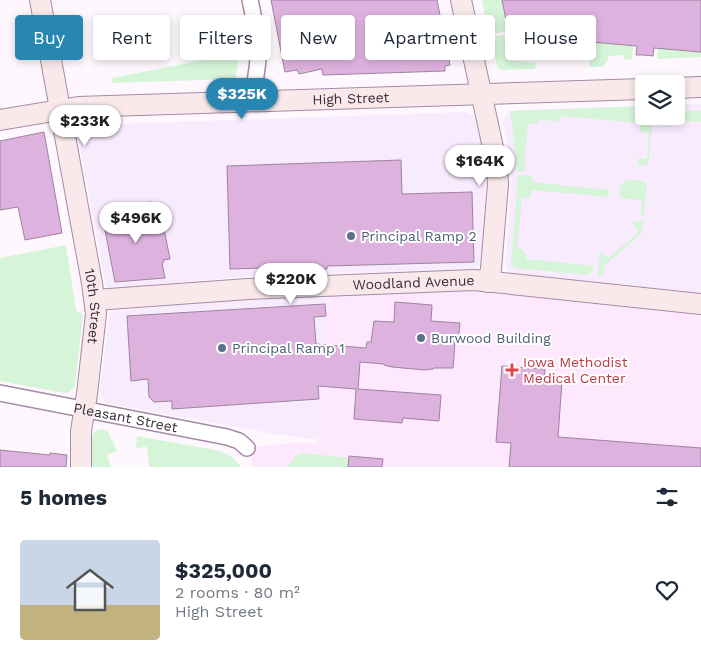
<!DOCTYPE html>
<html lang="en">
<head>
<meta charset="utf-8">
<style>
	body { margin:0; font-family:"Work Sans",sans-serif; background:#f2f2f3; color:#1f2937; height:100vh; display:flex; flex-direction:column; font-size:19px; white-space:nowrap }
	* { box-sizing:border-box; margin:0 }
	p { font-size:16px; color:#747a83 }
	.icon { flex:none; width:28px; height:28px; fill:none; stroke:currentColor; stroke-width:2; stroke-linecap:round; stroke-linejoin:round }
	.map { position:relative; height:467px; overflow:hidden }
	.details { display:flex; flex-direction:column; background:#fff; flex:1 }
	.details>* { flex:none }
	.guide { position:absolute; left:15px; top:15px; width:671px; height:45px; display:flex; gap:10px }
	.controls { position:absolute; left:635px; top:75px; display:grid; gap:10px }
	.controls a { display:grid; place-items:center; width:50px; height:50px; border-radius:5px; background:#fff; box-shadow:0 2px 8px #0003; font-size:25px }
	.price { position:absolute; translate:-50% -42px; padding:0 11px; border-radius:18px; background:#fff; color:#222; font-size:16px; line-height:32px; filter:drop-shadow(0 1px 2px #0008) }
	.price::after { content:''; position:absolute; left:50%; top:30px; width:15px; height:11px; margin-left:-8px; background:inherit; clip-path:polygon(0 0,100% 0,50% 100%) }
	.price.on { background:#2786b2; color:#fff }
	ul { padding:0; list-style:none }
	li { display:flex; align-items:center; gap:15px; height:125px; padding:0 20px }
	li+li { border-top:1px solid #e0e1e3 }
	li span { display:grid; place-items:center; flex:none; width:140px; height:100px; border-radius:5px; color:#555 }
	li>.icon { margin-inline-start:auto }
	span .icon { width:60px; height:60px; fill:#fffc; stroke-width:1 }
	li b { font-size:21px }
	h2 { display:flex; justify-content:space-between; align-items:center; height:60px; padding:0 20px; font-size:21px }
	.tag { padding:0 18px; border-radius:5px; background:#fff; box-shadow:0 2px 8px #0003; font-size:18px; line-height:45px }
	.tag.on { background:#2786b2; color:#fff }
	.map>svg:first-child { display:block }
	.commercial { fill:#f9ebfe }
	.built { fill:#fde8fd }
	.green { fill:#d6f4d8 }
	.building { fill:#deb2df; stroke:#9d839e }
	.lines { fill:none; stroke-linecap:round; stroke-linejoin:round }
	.street-casing { stroke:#a58aa5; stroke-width:18 }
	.secondary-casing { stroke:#a58aa5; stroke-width:22 }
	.street { stroke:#fff; stroke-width:15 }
	.secondary { stroke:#fae9eb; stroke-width:20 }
	.service-dot { fill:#5c6f8a; stroke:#fff; stroke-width:2 }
	.health-dot { fill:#e0444e; stroke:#fff; stroke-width:2 }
	.labels { text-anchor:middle; stroke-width:4; stroke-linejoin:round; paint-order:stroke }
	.street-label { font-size:14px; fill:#372c38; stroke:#fff }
	.service-label { font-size:14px; fill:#4e5e75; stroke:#fff; text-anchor:start }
	.health-label { font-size:14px; fill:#be3a42; stroke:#fff; text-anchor:start }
</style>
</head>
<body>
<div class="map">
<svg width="701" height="467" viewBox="0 0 701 467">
	<rect width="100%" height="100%" fill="#fef8fe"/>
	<g class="commercial">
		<polygon points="676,104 701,104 701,293 512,273 507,271 505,265 512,174 508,147 503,123 506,114 515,110 644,106 644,116 676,116"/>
		<polygon points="465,112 473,115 475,118 485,159 486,187 481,263 477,269 254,276 116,288 108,288 106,286 78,137 80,129 86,125"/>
		<polygon points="329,297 317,437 313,439 274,434 107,403 102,398 100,391 109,315 113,311 235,300"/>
	</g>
	<polygon class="built" points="474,280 701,304 701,467 254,467 247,448 298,442 316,444 330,286"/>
	<g class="green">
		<polygon points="482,0 502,0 507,25 536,28 536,34 506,31 489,36"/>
		<polygon points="507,34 509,35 507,60 536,63 535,69 502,70 498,68 490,38"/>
		<polygon points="634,36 632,59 624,60 624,55 608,56 608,60 603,67 589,67 591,42 626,45"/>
		<polygon points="659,38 701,52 701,57 657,59"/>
		<polygon points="235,54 239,55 236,76 234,79 112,83 112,78"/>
		<polygon points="644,106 644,116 653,116 649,161 646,166 638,165 638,158 647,159 649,133 640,132 640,123 559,116 559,121 539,120 538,124 528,124 524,172 518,171 510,111"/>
		<polygon points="676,111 701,111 701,122 676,120 670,127 667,127 668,116 676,116"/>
		<polygon points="518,175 532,176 532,182 609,190 608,197 532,190 530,198 522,198 517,249 523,250 526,254 526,259 595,266 588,275 515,268 511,264"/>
		<path d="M628,180c7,0 16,-1 19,6l-3,30h-3l1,-16 -22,-2c0,-8 -1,-15 8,-18z"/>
		<polygon points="641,220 643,221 642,233 604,266 603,276 598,276 600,251 608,258 639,232 632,221 640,222"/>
		<polygon points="66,245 76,310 83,314 75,387 69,392 64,393 0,381 0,258"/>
		<polygon points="102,429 108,432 117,451 107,455 111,467 91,467 91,437 95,431"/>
		<polygon points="137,436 220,451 232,457 241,467 149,467 147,447 136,448"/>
		<polygon points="302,453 349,458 348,467 287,467 297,455"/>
	</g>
	<g class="building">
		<polygon points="271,0 437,0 450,65 445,66 445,71 323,75 322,69 299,74 297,70 285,72"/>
		<polygon points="502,0 701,0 701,52 654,48 653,56 644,55 636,55 637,46 535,37 536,28 507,25"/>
		<polygon points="44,132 62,233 25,240 18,207 0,210 0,141"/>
		<polygon points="401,160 402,194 472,192 474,262 327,266 327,269 298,270 298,267 230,269 227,166"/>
		<polygon points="151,202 155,225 163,224 170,259 163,260 164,262 162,263 165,278 115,282 105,230 109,229 105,211"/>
		<polygon points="395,302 432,305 431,321 460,323 458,342 455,342 453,368 434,368 433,369 425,370 392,367 384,365 384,364 360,362 358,389 441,395 439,421 403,418 402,423 354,419 356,389 318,386 319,399 172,409 172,401 154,402 149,397 148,379 131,381 127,316 325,304 326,316 314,317 316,344 366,348 367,342 371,342 374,321 394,322"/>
		<polygon points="502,366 545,369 544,379 562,381 558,437 701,448 701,467 509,467 511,443 496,442"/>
		<polygon points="0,450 50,455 50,453 67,455 66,467 0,467"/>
		<polygon points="349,456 383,459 382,467 348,467"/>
	</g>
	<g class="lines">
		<g class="street-casing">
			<g id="street">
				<path d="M250,0c4,19 9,39 8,59 -1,15 -4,29 -7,43"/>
				<path id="s1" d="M0,393l227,44 12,4 8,7"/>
			</g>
		</g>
		<g class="secondary-casing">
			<g id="secondary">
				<path id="s2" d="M40,0l52,283 4,31 -9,80 -6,37v36"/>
				<polyline points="461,0 497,166 498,184 491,269 488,282"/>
				<polyline points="676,88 701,87"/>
				<path id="s3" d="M0,120l78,-13 566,-18"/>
				<path id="s4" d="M95,300l153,-11 226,-9 227,24"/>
			</g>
		</g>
		<use href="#street" class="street"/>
		<use href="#secondary" class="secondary"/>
	</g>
	<g class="service-dot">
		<circle cx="351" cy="236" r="5"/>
		<circle cx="421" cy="338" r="5"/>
		<circle cx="222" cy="348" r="5"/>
	</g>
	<path class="health-dot" d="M509.5 362.5h5v5h5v5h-5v5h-5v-5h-5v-5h5z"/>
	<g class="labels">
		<g class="street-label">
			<text dy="5" stroke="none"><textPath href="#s3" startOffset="352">High Street</textPath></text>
			<text dy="5" stroke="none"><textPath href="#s4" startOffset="319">Woodland Avenue</textPath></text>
			<text dy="5" stroke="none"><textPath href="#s2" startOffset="311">10th Street</textPath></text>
			<text dy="5" stroke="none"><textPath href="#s1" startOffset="128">Pleasant Street</textPath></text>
		</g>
		<g class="service-label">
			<text x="361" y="241">Principal Ramp 2</text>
			<text x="431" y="343">Burwood Building</text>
			<text x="232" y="353">Principal Ramp 1</text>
		</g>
		<g class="health-label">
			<text x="523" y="367">Iowa Methodist<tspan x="523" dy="16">Medical Center</tspan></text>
		</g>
	</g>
</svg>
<div class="controls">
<a><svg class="icon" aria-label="layers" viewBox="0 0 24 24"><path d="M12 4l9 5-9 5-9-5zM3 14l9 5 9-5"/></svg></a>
</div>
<b class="price on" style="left:242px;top:120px">$325K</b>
<b class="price" style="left:85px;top:147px">$233K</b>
<b class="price" style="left:480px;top:187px">$164K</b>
<b class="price" style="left:136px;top:244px">$496K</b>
<b class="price" style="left:291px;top:305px">$220K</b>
<div class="guide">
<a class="tag on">Buy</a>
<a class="tag">Rent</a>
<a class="tag">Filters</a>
<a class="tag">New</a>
<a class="tag">Apartment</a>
<a class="tag">House</a>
</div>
</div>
<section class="details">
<h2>5 homes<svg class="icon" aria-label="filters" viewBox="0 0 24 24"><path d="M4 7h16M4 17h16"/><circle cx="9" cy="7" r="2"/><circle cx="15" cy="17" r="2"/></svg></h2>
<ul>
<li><span style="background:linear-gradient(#c9d6e8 65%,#c2b280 0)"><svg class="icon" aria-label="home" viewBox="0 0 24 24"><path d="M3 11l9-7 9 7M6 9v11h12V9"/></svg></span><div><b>$325,000</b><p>2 rooms · 80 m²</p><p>High Street</p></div><svg class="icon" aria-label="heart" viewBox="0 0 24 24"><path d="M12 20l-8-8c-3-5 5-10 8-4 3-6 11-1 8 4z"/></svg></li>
</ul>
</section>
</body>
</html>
